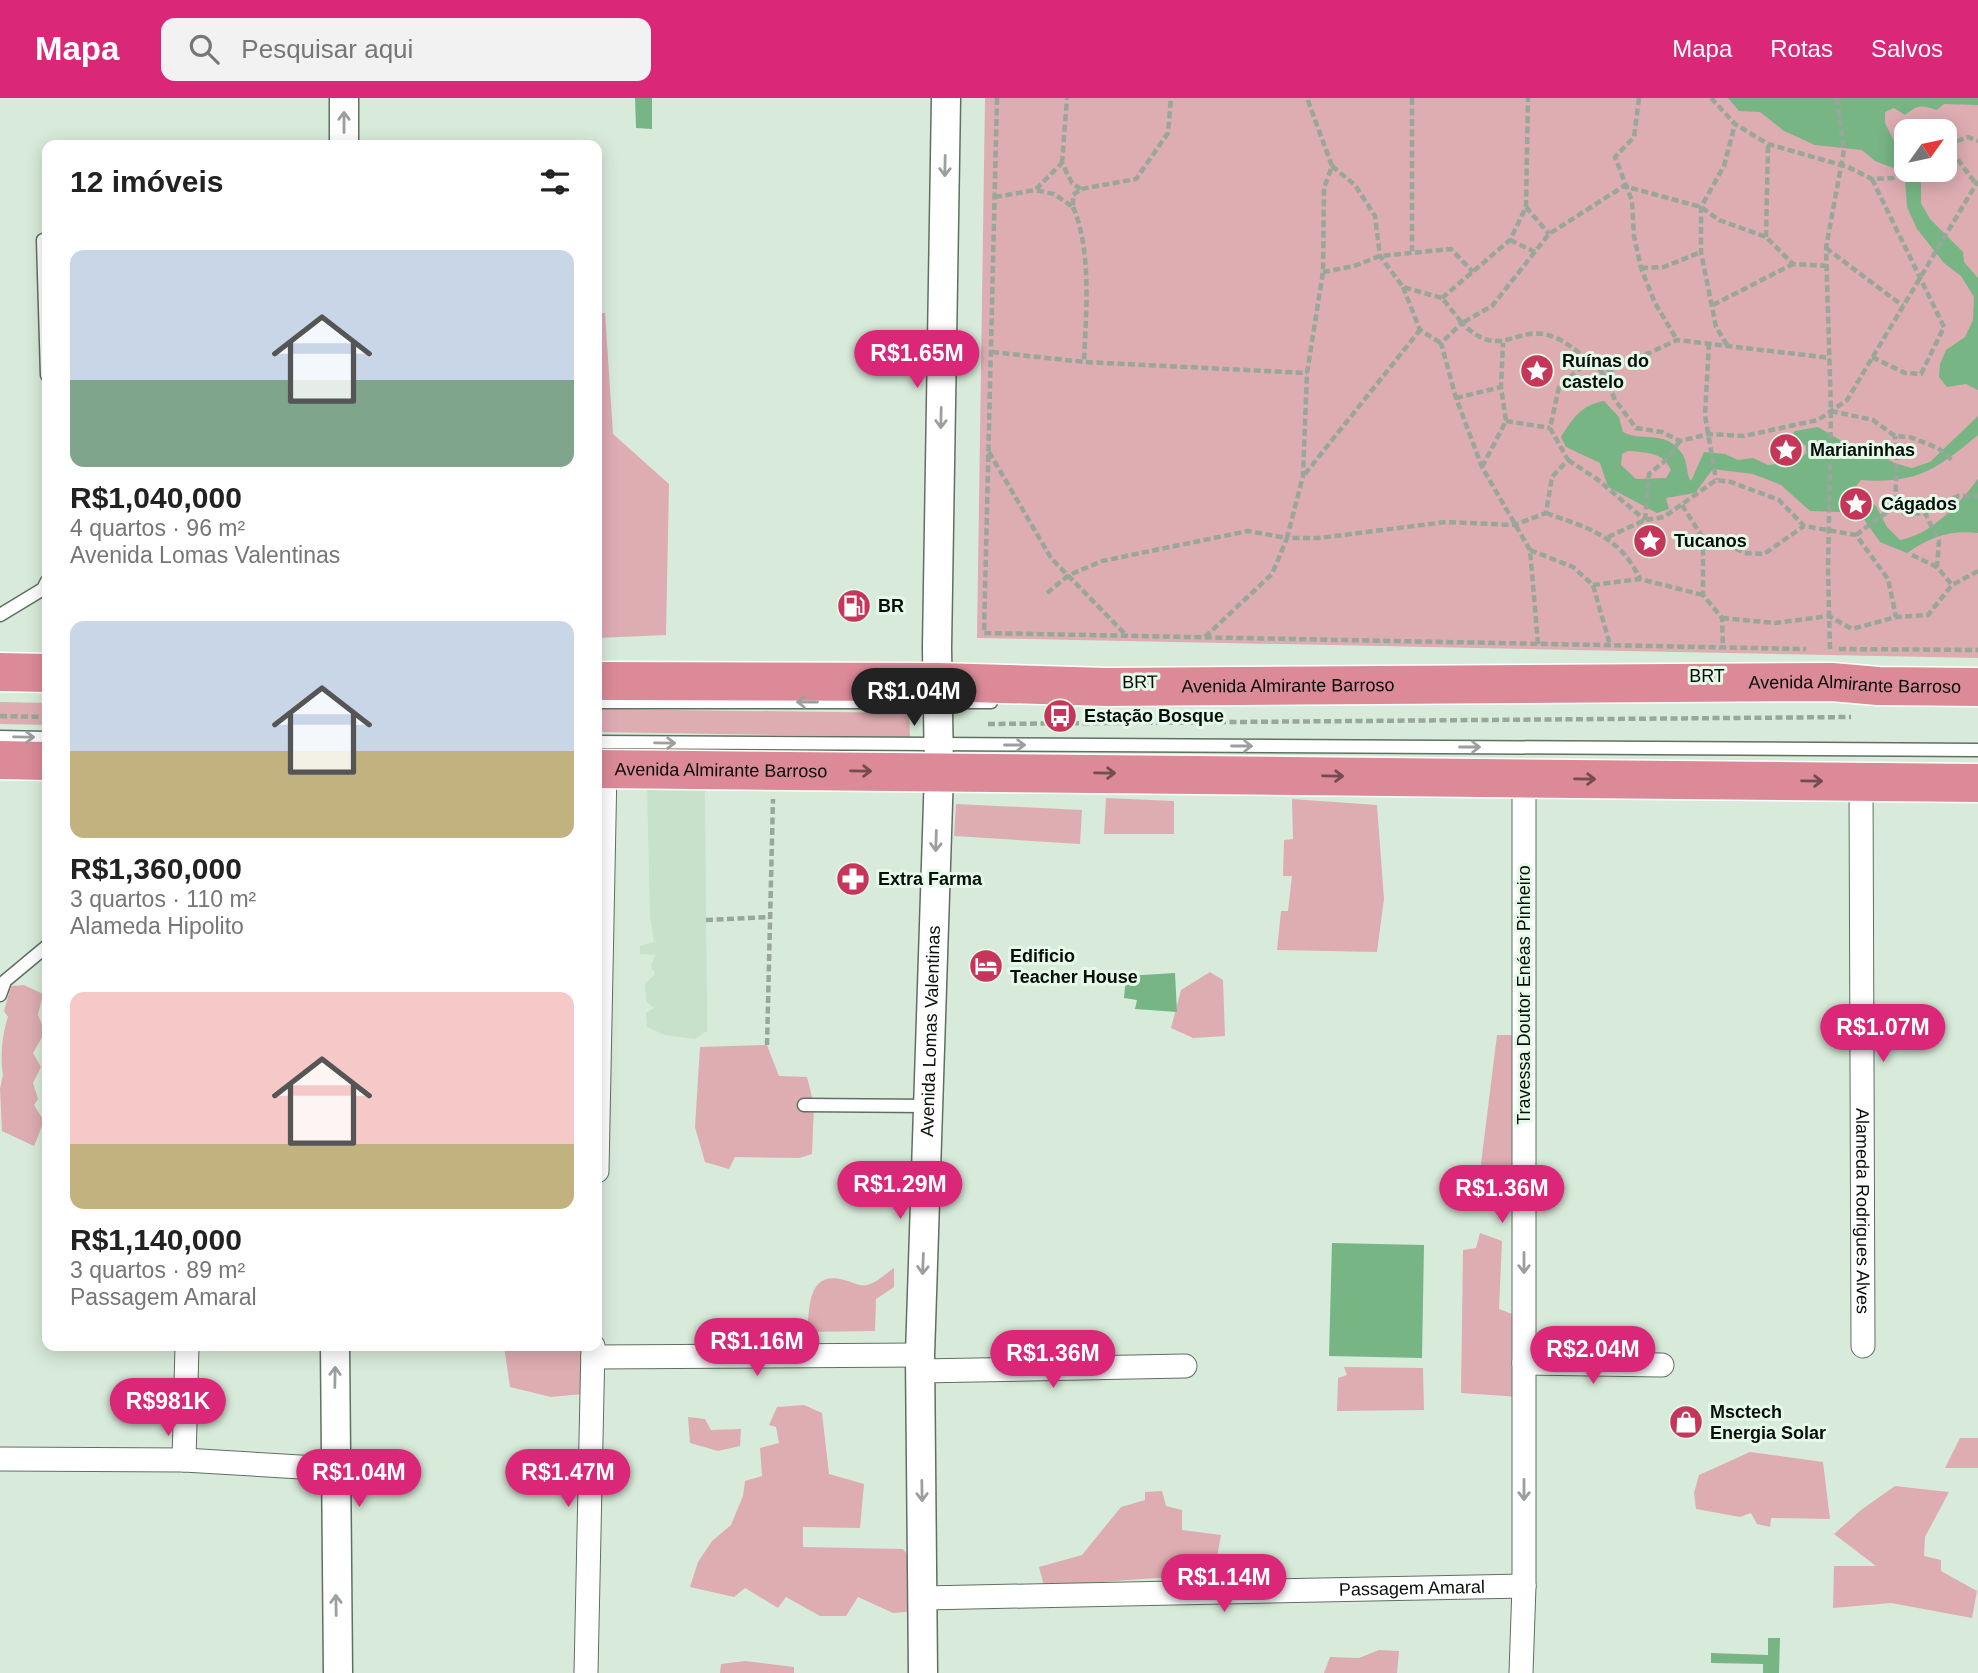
<!DOCTYPE html>
<html lang="pt">
<head>
<meta charset="utf-8">
<style>
	body { margin:0; font-family:Helvetica,sans-serif; background:#f2f2f2; color:#222; height:100vh; display:flex; flex-direction:column; font-size:26px; white-space:nowrap }
	* { box-sizing:border-box; margin:0 }
	p { font-size:23px; color:#767676 }
	.icon { flex:none; width:38px; height:38px; fill:none; stroke:currentColor; stroke-width:2; stroke-linecap:round; stroke-linejoin:round }
	.map { position:relative; flex:1; overflow:hidden }
	.drawer { position:absolute; left:42px; top:42px; width:560px; height:1211px; display:flex; flex-direction:column; background:#fff; border-radius:14px; box-shadow:0 4px 18px #0003 }
	.drawer>* { flex:none }
	.needle { width:46px; rotate:57deg }
	.buttons { position:absolute; left:1894px; top:21px; display:grid; gap:14px }
	.buttons a { display:grid; place-items:center; width:63px; height:63px; border-radius:14px; background:#fff; box-shadow:0 4px 18px #0003; font-size:35px }
	.price { position:absolute; translate:-50% -60px; padding:0 16px; border-radius:24px; background:#db2777; color:#fff; font-size:23px; line-height:46px; filter:drop-shadow(0 2px 4px #0008) }
	.price::after { content:''; position:absolute; left:50%; top:42px; width:21px; height:16px; margin-left:-10px; background:inherit; clip-path:polygon(0 0,100% 0,50% 100%) }
	.price.selected { background:#222; color:#fff }
	ul { padding:0; list-style:none }
	li { display:grid; align-content:center; gap:14px; height:371px; padding:0 28px }
	li span { display:grid; place-items:center; height:217px; border-radius:14px; color:#555 }
	li>.icon { margin-inline-start:auto }
	span .icon { width:126px; height:126px; fill:#fffc; stroke-width:1 }
	li b { font-size:30px }
	h2 { display:flex; justify-content:space-between; align-items:center; height:84px; padding:0 28px; font-size:30px }
	header { display:flex; align-items:center; gap:42px; box-sizing:border-box; height:98px; padding:0 35px; background:#db2777; color:#fff }
	header strong { font-size:33px }
	nav { display:flex; gap:38px; margin-inline-start:auto; font-size:24px }
	.search { width:490px; height:63px; background:#f2f2f2; display:flex; align-items:center; gap:18px; box-sizing:border-box; padding:0 24px; border-radius:14px; color:#767676; font-size:26px }
	.map>svg:first-child { display:block }
	.built { fill:#c7e1cb }
	.green { fill:#ddadb2; fill-rule:evenodd }
	.water { fill:#78b584; fill-rule:evenodd }
	.lines { fill:none; stroke-linecap:round; stroke-linejoin:round }
	.service-casing { stroke:#5f7061; stroke-width:15 }
	.minor-casing { stroke:#5f7061; stroke-width:25 }
	.tertiary-casing { stroke:#5f7061; stroke-width:31 }
	.trunk-casing { stroke:#fff; stroke-width:41 }
	.path { stroke:#98a79a; stroke-width:4.5; stroke-dasharray:7 3.5; stroke-linecap:butt }
	.service { stroke:#fff; stroke-width:12 }
	.minor { stroke:#fff; stroke-width:23 }
	.tertiary { stroke:#fff; stroke-width:28 }
	.trunk { stroke:#dc8a98; stroke-width:38 }
	.oneway { stroke:#9c9f9d }
	.oneway2 { stroke:#724c50 }
	.labels { text-anchor:middle; stroke-width:6; stroke-linejoin:round; paint-order:stroke }
	.poi-label { font-size:18px; font-weight:bold; fill:#080e09; stroke:#e5f9e8; text-anchor:start }
	.street-label { font-size:18px; fill:#080e09; stroke:#e5f9e8 }
</style>
</head>
<body>
<header>
<strong>Mapa</strong>
<div class="search"><svg class="icon" aria-label="search" viewBox="0 0 24 24"><circle cx="10" cy="10" r="6"/><path d="M15 15l6 6"/></svg>Pesquisar aqui</div>
<nav><a>Mapa</a><a>Rotas</a><a>Salvos</a></nav>
</header>
<div class="map">
<svg width="1978" height="1575" viewBox="0 0 1978 1575">
	<rect width="100%" height="100%" fill="#d8ebda"/>
	<polygon class="built" points="647,689 705,690 707,918 707,933 695,941 665,937 647,929 646,915 654,910 646,903 645,886 655,876 651,868 655,857 640,856 640,848 654,844 650,819"/>
	<g class="green">
		<path d="M985,0h993v560l-1001,-20zM1906,33h38v39h-38z"/>
		<polygon points="597,215 605,215 613,336 669,386 666,537 597,540"/>
		<polygon points="0,604 47,605 47,627 0,626"/>
		<polygon points="597,611 909,615 910,639 597,634"/>
		<polygon points="1106,700 1174,703 1174,736 1104,736"/>
		<polygon points="1292,701 1377,707 1384,801 1377,854 1277,852 1281,813 1288,813 1292,778 1283,778 1284,742 1293,741"/>
		<polygon points="956,706 1082,712 1080,746 954,738"/>
		<polygon points="1210,874 1223,882 1225,938 1193,940 1171,930 1181,892"/>
		<path d="M24,887l19,9 -5,21 7,17 -12,21 8,14 -8,16 5,16 -4,6 10,16 -10,25 -32,-15 -2,-42 3,-14c-3,-17 -1,-41 5,-58l-4,-6 7,-25z"/>
		<polygon points="1497,937 1519,937 1519,1114 1476,1106"/>
		<polygon points="767,947 779,978 807,979 814,1007 812,1056 799,1060 735,1059 729,1071 705,1064 695,1029 700,949"/>
		<polygon points="1480,1135 1502,1143 1499,1211 1517,1218 1519,1299 1461,1295 1463,1152 1476,1150"/>
		<path d="M894,1170v19l-18,12 -1,32 -68,1c3,-24 0,-62 37,-52 9,2 17,8 26,4 9,-3 16,-11 24,-16z"/>
		<polygon points="504,1248 585,1248 583,1296 551,1299 510,1289"/>
		<polygon points="1344,1269 1423,1270 1424,1312 1337,1313 1338,1280 1347,1277"/>
		<polygon points="804,1307 822,1315 829,1376 864,1386 860,1430 803,1429 803,1449 903,1451 914,1465 916,1513 893,1515 858,1499 846,1518 820,1518 786,1499 778,1510 745,1490 734,1499 690,1489 698,1464 712,1443 731,1427 743,1398 745,1383 762,1378 760,1350 779,1345 776,1329 769,1327 777,1309"/>
		<polygon points="688,1319 705,1321 711,1332 741,1331 740,1348 718,1353 690,1345"/>
		<polygon points="1960,1340 1978,1340 1978,1370 1945,1370"/>
		<polygon points="1750,1354 1823,1364 1830,1421 1771,1420 1770,1429 1757,1426 1751,1415 1740,1419 1696,1411 1694,1395 1699,1377"/>
		<polygon points="1895,1388 1949,1394 1925,1439 1924,1458 1941,1462 1941,1473 1977,1493 1972,1520 1891,1505 1833,1510 1834,1468 1876,1468 1834,1436 1861,1412"/>
		<polygon points="1162,1393 1166,1408 1182,1412 1182,1432 1221,1437 1214,1476 1044,1488 1039,1469 1082,1457 1121,1409 1145,1402 1145,1394"/>
		<polygon points="1379,1552 1399,1553 1397,1575 1324,1575 1330,1559 1359,1560"/>
		<polygon points="745,1563 794,1569 794,1575 720,1575 721,1566"/>
	</g>
	<g class="water">
		<polygon points="635,0 652,0 652,31 636,30"/>
		<path d="M1728,0h250v7l-34,-1 -7,6c-15,-5 -19,-6 -32,5l-11,-7 -9,4v11l11,22 10,-4v29h15v33l9,16 33,33 1,10 14,16v112l-12,-6 -19,3 -8,-10 1,-13 6,-14 19,-13 8,-17 1,-23 -13,-21 -17,-13 -27,-34 -10,-22 -2,-27 -6,-10 -24,-9 -13,-11 -47,-5 -31,-14 -24,-19 -21,-1z"/>
		<path d="M1604,303l15,16 4,15c21,11 43,-4 60,23 5,8 3,20 8,26l13,-29 21,2 13,6 15,-2 15,7 30,-3 8,-9v-7l-14,-11 3,-4 23,-4 34,20 21,3 21,13 18,5 18,-6 48,-46v19c-41,34 -61,49 -117,45l-5,6 20,20 11,21 13,13c31,-5 60,-37 78,-61v54c-28,-3 -48,4 -71,20l-27,-11 -17,-24 -22,-6 -31,-1 -29,-26 -28,-11 -40,-5 -18,24 -29,5 3,11 -12,4 -49,-26 -8,-24 -34,-16 -5,-10c12,-19 20,-32 43,-36zM1628,353c19,2 34,0 43,19l-5,8 -30,1 -15,-14 1,-11z"/>
		<polygon points="1175,875 1177,914 1135,911 1137,902 1124,900 1126,878"/>
		<polygon points="1332,1145 1424,1147 1422,1260 1329,1258"/>
		<polygon points="1768,1540 1780,1540 1779,1575 1763,1575 1763,1566 1711,1565 1711,1555 1768,1557"/>
	</g>
	<g class="lines">
		<g class="service-casing">
			<g id="service">
				<polyline points="43,142 47,277"/>
				<polyline points="0,517 43,491 47,483"/>
				<polyline points="597,604 991,604"/>
				<polyline points="0,639 47,640"/>
				<polyline points="597,644 1978,652"/>
				<polyline points="0,897 5,883 47,848"/>
				<polyline points="804,1007 928,1008"/>
			</g>
		</g>
		<g class="minor-casing">
			<g id="minor">
				<path id="s1" d="M1861,683l2,565"/>
				<polyline points="597,1073 605,671"/>
				<polyline points="593,1259 920,1257"/>
				<polyline points="1524,1265 1662,1267"/>
				<polyline points="920,1273 1185,1268"/>
				<polyline points="0,1361 184,1362 334,1371"/>
				<polyline points="184,1362 187,1248"/>
				<path id="s2" d="M924,1500l600,-12"/>
				<polyline points="586,1575 593,1248"/>
				<polyline points="1521,1575 1524,1488 1524,680"/>
			</g>
		</g>
		<g class="tertiary-casing">
			<g id="tertiary">
				<polyline points="344,47 344,0"/>
				<polyline points="335,1248 338,1575"/>
				<path id="s3" d="M923,1575l-3,-318 19,-583 -2,-124 9,-550"/>
			</g>
		</g>
		<g class="trunk-casing">
			<g id="trunk">
				<polyline points="0,574 47,575"/>
				<path id="s4" d="M597,583l341,1 168,5 726,-5 46,4 100,1"/>
				<polyline points="0,662 47,663"/>
				<path id="s5" d="M597,671l1381,14"/>
			</g>
		</g>
		<g class="path">
			<polyline points="997,0 984,535 1806,551"/>
			<polyline points="1412,0 1412,153"/>
			<polyline points="1639,0 1634,39 1615,59 1632,103 1634,138 1641,170 1655,205 1677,242"/>
			<polyline points="1711,0 1735,26 1768,46 1848,69 1872,81 1893,80 1906,71"/>
			<polyline points="1947,47 1968,39 1978,43"/>
			<polyline points="1944,48 1947,47 1976,86"/>
			<polyline points="1062,65 1067,0"/>
			<polyline points="1332,68 1355,87 1375,118 1380,158 1403,189 1442,200 1462,225 1492,208 1549,136 1624,88 1701,109 1719,122 1766,139 1793,166 1827,168"/>
			<polyline points="1872,81 1944,229 1921,276 1905,275 1872,259"/>
			<polyline points="1081,91 1072,85 1062,65 1035,92 1054,96 1073,109 1073,97 1081,91 1136,81 1168,35 1171,0"/>
			<polyline points="995,99 1035,92"/>
			<path d="M1073,109c19,43 13,108 11,155"/>
			<polyline points="1526,109 1549,136"/>
			<polyline points="1766,139 1768,46"/>
			<polyline points="1510,142 1535,154"/>
			<polyline points="1826,150 1903,208"/>
			<polyline points="1641,170 1664,169 1701,154"/>
			<polyline points="1323,174 1354,168 1380,158 1451,151 1473,174"/>
			<polyline points="1403,189 1420,232 1441,245"/>
			<polyline points="1442,200 1510,142 1526,109 1528,0"/>
			<polyline points="1713,207 1793,166"/>
			<polyline points="1709,245 1705,317 1716,382"/>
			<polyline points="1727,247 1716,229 1701,154 1701,109 1724,68 1735,26"/>
			<polyline points="992,254 1084,264 1307,275"/>
			<polyline points="1604,276 1615,302 1636,330 1662,334 1680,343 1709,336 1744,338 1818,322 1847,302 1978,83"/>
			<polyline points="1456,300 1501,289"/>
			<polyline points="1831,313 1873,322 1895,338 1910,339 1938,350 1954,364"/>
			<polyline points="1506,323 1550,330"/>
			<polyline points="989,354 1051,460 1127,538"/>
			<polyline points="1568,362 1597,381 1645,422"/>
			<polyline points="1482,369 1506,323 1501,289 1503,245"/>
			<polyline points="1305,376 1420,232"/>
			<polyline points="1682,407 1703,440 1724,444 1744,455 1764,456 1804,428"/>
			<polyline points="1895,408 1905,416 1925,415 1939,443 1937,469 1952,487"/>
			<path d="M1546,415c42,15 73,22 94,66"/>
			<polyline points="1925,415 1958,398 1978,398"/>
			<polyline points="1645,422 1649,376 1665,363 1680,343"/>
			<polyline points="1856,437 1895,408 1897,361 1895,338"/>
			<polyline points="1608,439 1645,422 1664,419 1716,382 1731,384 1779,402 1804,428 1856,437 1888,481 1896,519"/>
			<polyline points="1703,440 1703,497 1722,520 1723,549"/>
			<polyline points="1530,452 1573,469 1593,487 1610,547"/>
			<polyline points="1912,457 1937,469"/>
			<polyline points="1593,487 1640,481 1703,497"/>
			<polyline points="1047,495 1069,477 1102,463 1248,433 1287,440 1303,378 1307,275 1323,174 1324,90 1332,68 1307,0"/>
			<polyline points="1722,520 1775,525 1829,518 1852,531 1896,519 1928,517 1952,487 1978,473"/>
			<polyline points="1205,539 1272,476 1287,440 1319,440 1446,424 1514,427 1546,415 1552,379 1568,362 1550,330 1559,289 1587,264"/>
			<path d="M1538,546l-8,-94 -48,-83 -26,-69 -15,-55 21,-20c40,41 55,-3 94,15 17,7 34,25 48,36l73,-34 153,18"/>
			<polyline points="1830,551 1828,471 1831,313 1826,150 1844,52 1837,0"/>
			<polyline points="1839,551 1978,552"/>
			<polyline points="0,618 47,619"/>
			<polyline points="988,626 1851,619"/>
			<polyline points="706,822 770,819"/>
			<polyline points="767,947 773,701"/>
		</g>
		<use href="#service" class="service"/>
		<use href="#minor" class="minor"/>
		<use href="#tertiary" class="tertiary"/>
		<use href="#trunk" class="trunk"/>
	</g>
	<defs><path id="oneway-shaft" d="M-6 0H5M1.5-3L5.5 0L1.5 3" fill="none" stroke-width="1.6" stroke-linecap="round" stroke-linejoin="round" transform="scale(1.75)"/></defs>
	<g class="oneway">
		<use href="#oneway-shaft" transform="translate(344 24) rotate(-90)"/>
		<use href="#oneway-shaft" transform="translate(945 68) rotate(91)"/>
		<use href="#oneway-shaft" transform="translate(941 320) rotate(91)"/>
		<use href="#oneway-shaft" transform="translate(807 604) rotate(180)"/>
		<use href="#oneway-shaft" transform="translate(24 639) rotate(1)"/>
		<use href="#oneway-shaft" transform="translate(665 645) rotate(1)"/>
		<use href="#oneway-shaft" transform="translate(1015 647)"/>
		<use href="#oneway-shaft" transform="translate(1242 648)"/>
		<use href="#oneway-shaft" transform="translate(1470 649)"/>
		<use href="#oneway-shaft" transform="translate(936 743) rotate(92)"/>
		<use href="#oneway-shaft" transform="translate(1524 1165) rotate(90)"/>
		<use href="#oneway-shaft" transform="translate(923 1166) rotate(92)"/>
		<use href="#oneway-shaft" transform="translate(335 1279) rotate(-89)"/>
		<use href="#oneway-shaft" transform="translate(1524 1392) rotate(90)"/>
		<use href="#oneway-shaft" transform="translate(922 1393) rotate(89)"/>
		<use href="#oneway-shaft" transform="translate(336 1507) rotate(-91)"/>
	</g>
	<g class="oneway2">
		<use href="#oneway-shaft" transform="translate(861 673) rotate(1)"/>
		<use href="#oneway-shaft" transform="translate(1105 675) rotate(1)"/>
		<use href="#oneway-shaft" transform="translate(1333 678) rotate(1)"/>
		<use href="#oneway-shaft" transform="translate(1585 681) rotate(1)"/>
		<use href="#oneway-shaft" transform="translate(1812 683) rotate(1)"/>
	</g>
	<defs>
		<g id="sight-disc" transform="scale(1.75)"><circle r="9.5" fill="#c6365b" stroke="#e5f9e8"/><path d="M0-6L1.8-2.2L6-1.7L2.9 1.2L3.7 5.4L0 3.3L-3.7 5.4L-2.9 1.2L-6-1.7L-1.8-2.2Z" fill="#fff"/></g>
		<g id="fuel-disc" transform="scale(1.75)"><circle r="9.5" fill="#c6365b" stroke="#e5f9e8"/><path d="M-5.5-6h7V0h2V4h1.3V-2.5L3-4.5l.8-.8L6-3V5H2.5V1h-1V6h-7ZM-4.2-4.7v3.2H.2V-4.7Z" fill="#fff"/></g>
		<g id="bus-disc" transform="scale(1.75)"><circle r="9.5" fill="#c6365b" stroke="#e5f9e8"/><path d="M-5-6H5V4H4V6H2V4H-2V6H-4V4H-5ZM-3.5-4V0h7V-4ZM-3.5 1.2v1.5H-2V1.2ZM2 1.2v1.5H3.5V1.2Z" fill="#fff"/></g>
		<g id="pharmacy-disc" transform="scale(1.75)"><circle r="9.5" fill="#c6365b" stroke="#e5f9e8"/><path d="M-2-6h4v4h4v4h-4v4h-4v-4h-4v-4h4Z" fill="#fff"/></g>
		<g id="hotel-disc" transform="scale(1.75)"><circle r="9.5" fill="#c6365b" stroke="#e5f9e8"/><path d="M-6-4.5h1.5V1H6V5H4.5V3h-9V5H-6ZM-4 0a1.8 1.8 0 1 1 3.6 0ZM.5 0V-2.5h3Q6-2.5 6 0Z" fill="#fff"/></g>
		<g id="shop-disc" transform="scale(1.75)"><circle r="9.5" fill="#c6365b" stroke="#e5f9e8"/><path d="M-5-2.5h2.3a2.7 3.5 0 0 1 5.4 0H5L5.5 6h-11ZM-1.5-2.5h3a1.5 2.3 0 0 0-3 0Z" fill="#fff"/></g>
	</defs>
	<g fill-rule="evenodd">
		<use href="#sight-disc" x="1537" y="273"/>
		<use href="#sight-disc" x="1786" y="352"/>
		<use href="#sight-disc" x="1856" y="406"/>
		<use href="#sight-disc" x="1650" y="443"/>
		<use href="#fuel-disc" x="854" y="508"/>
		<use href="#bus-disc" x="1060" y="618"/>
		<use href="#pharmacy-disc" x="853" y="781"/>
		<use href="#hotel-disc" x="986" y="868"/>
		<use href="#shop-disc" x="1686" y="1324"/>
	</g>
	<g class="labels">
		<g class="poi-label">
			<text x="1562" y="269">Ruínas do<tspan x="1562" dy="21">castelo</tspan></text>
			<text x="1810" y="358">Marianinhas</text>
			<text x="1881" y="412">Cágados</text>
			<text x="1674" y="449">Tucanos</text>
			<text x="878" y="514">BR</text>
			<text x="1084" y="624">Estação Bosque</text>
			<text x="878" y="787">Extra Farma</text>
			<text x="1010" y="864">Edificio<tspan x="1010" dy="21">Teacher House</tspan></text>
			<text x="1710" y="1320">Msctech<tspan x="1710" dy="21">Energia Solar</tspan></text>
		</g>
		<g class="street-label">
			<text x="1707" y="584">BRT</text>
			<text transform="translate(1140 584) rotate(-1)" y="6">BRT</text>
			<text dy="6" stroke="none"><textPath href="#s4" startOffset="1258">Avenida Almirante Barroso</textPath></text>
			<text dy="6" stroke="none"><textPath href="#s4" startOffset="691">Avenida Almirante Barroso</textPath></text>
			<text dy="6" stroke="none"><textPath href="#s5" startOffset="124">Avenida Almirante Barroso</textPath></text>
			<text transform="translate(1524 897) rotate(-90)" y="6">Travessa Doutor Enéas Pinheiro</text>
			<text dy="6" stroke="none"><textPath href="#s3" startOffset="642">Avenida Lomas Valentinas</textPath></text>
			<text dy="6" stroke="none"><textPath href="#s1" startOffset="430">Alameda Rodrigues Alves</textPath></text>
			<text dy="6" stroke="none"><textPath href="#s2" startOffset="488">Passagem Amaral</textPath></text>
		</g>
	</g>
</svg>
<div class="buttons">
<a><svg class="needle" viewBox="-14 -14 28 28"><path d="M0-13l5 13h-10z" fill="#e53935"/><path d="M0 13l5-13h-10z" fill="#767676"/></svg></a>
</div>
<b class="price" style="left:917px;top:292px">R$1.65M</b>
<b class="price selected" style="left:914px;top:630px">R$1.04M</b>
<b class="price" style="left:1883px;top:966px">R$1.07M</b>
<b class="price" style="left:900px;top:1123px">R$1.29M</b>
<b class="price" style="left:1502px;top:1127px">R$1.36M</b>
<b class="price" style="left:757px;top:1280px">R$1.16M</b>
<b class="price" style="left:1593px;top:1288px">R$2.04M</b>
<b class="price" style="left:1053px;top:1292px">R$1.36M</b>
<b class="price" style="left:168px;top:1340px">R$981K</b>
<b class="price" style="left:359px;top:1411px">R$1.04M</b>
<b class="price" style="left:568px;top:1411px">R$1.47M</b>
<b class="price" style="left:1224px;top:1516px">R$1.14M</b>
<section class="drawer">
<h2>12 imóveis<svg class="icon" aria-label="filters" viewBox="0 0 24 24"><path d="M4 7h16M4 17h16"/><circle cx="9" cy="7" r="2"/><circle cx="15" cy="17" r="2"/></svg></h2>
<ul>
<li><span style="background:linear-gradient(#c9d6e8 60%,#7fa58c 0)"><svg class="icon" aria-label="home" viewBox="0 0 24 24"><path d="M3 11l9-7 9 7M6 9v11h12V9"/></svg></span><div><b>R$1,040,000</b><p>4 quartos · 96 m²</p><p>Avenida Lomas Valentinas</p></div></li>
<li><span style="background:linear-gradient(#c9d6e8 60%,#c2b280 0)"><svg class="icon" aria-label="home" viewBox="0 0 24 24"><path d="M3 11l9-7 9 7M6 9v11h12V9"/></svg></span><div><b>R$1,360,000</b><p>3 quartos · 110 m²</p><p>Alameda Hipolito</p></div></li>
<li><span style="background:linear-gradient(#f6c9c9 70%,#c2b280 0)"><svg class="icon" aria-label="home" viewBox="0 0 24 24"><path d="M3 11l9-7 9 7M6 9v11h12V9"/></svg></span><div><b>R$1,140,000</b><p>3 quartos · 89 m²</p><p>Passagem Amaral</p></div></li>
</ul>
</section>
</div>
</body>
</html>
